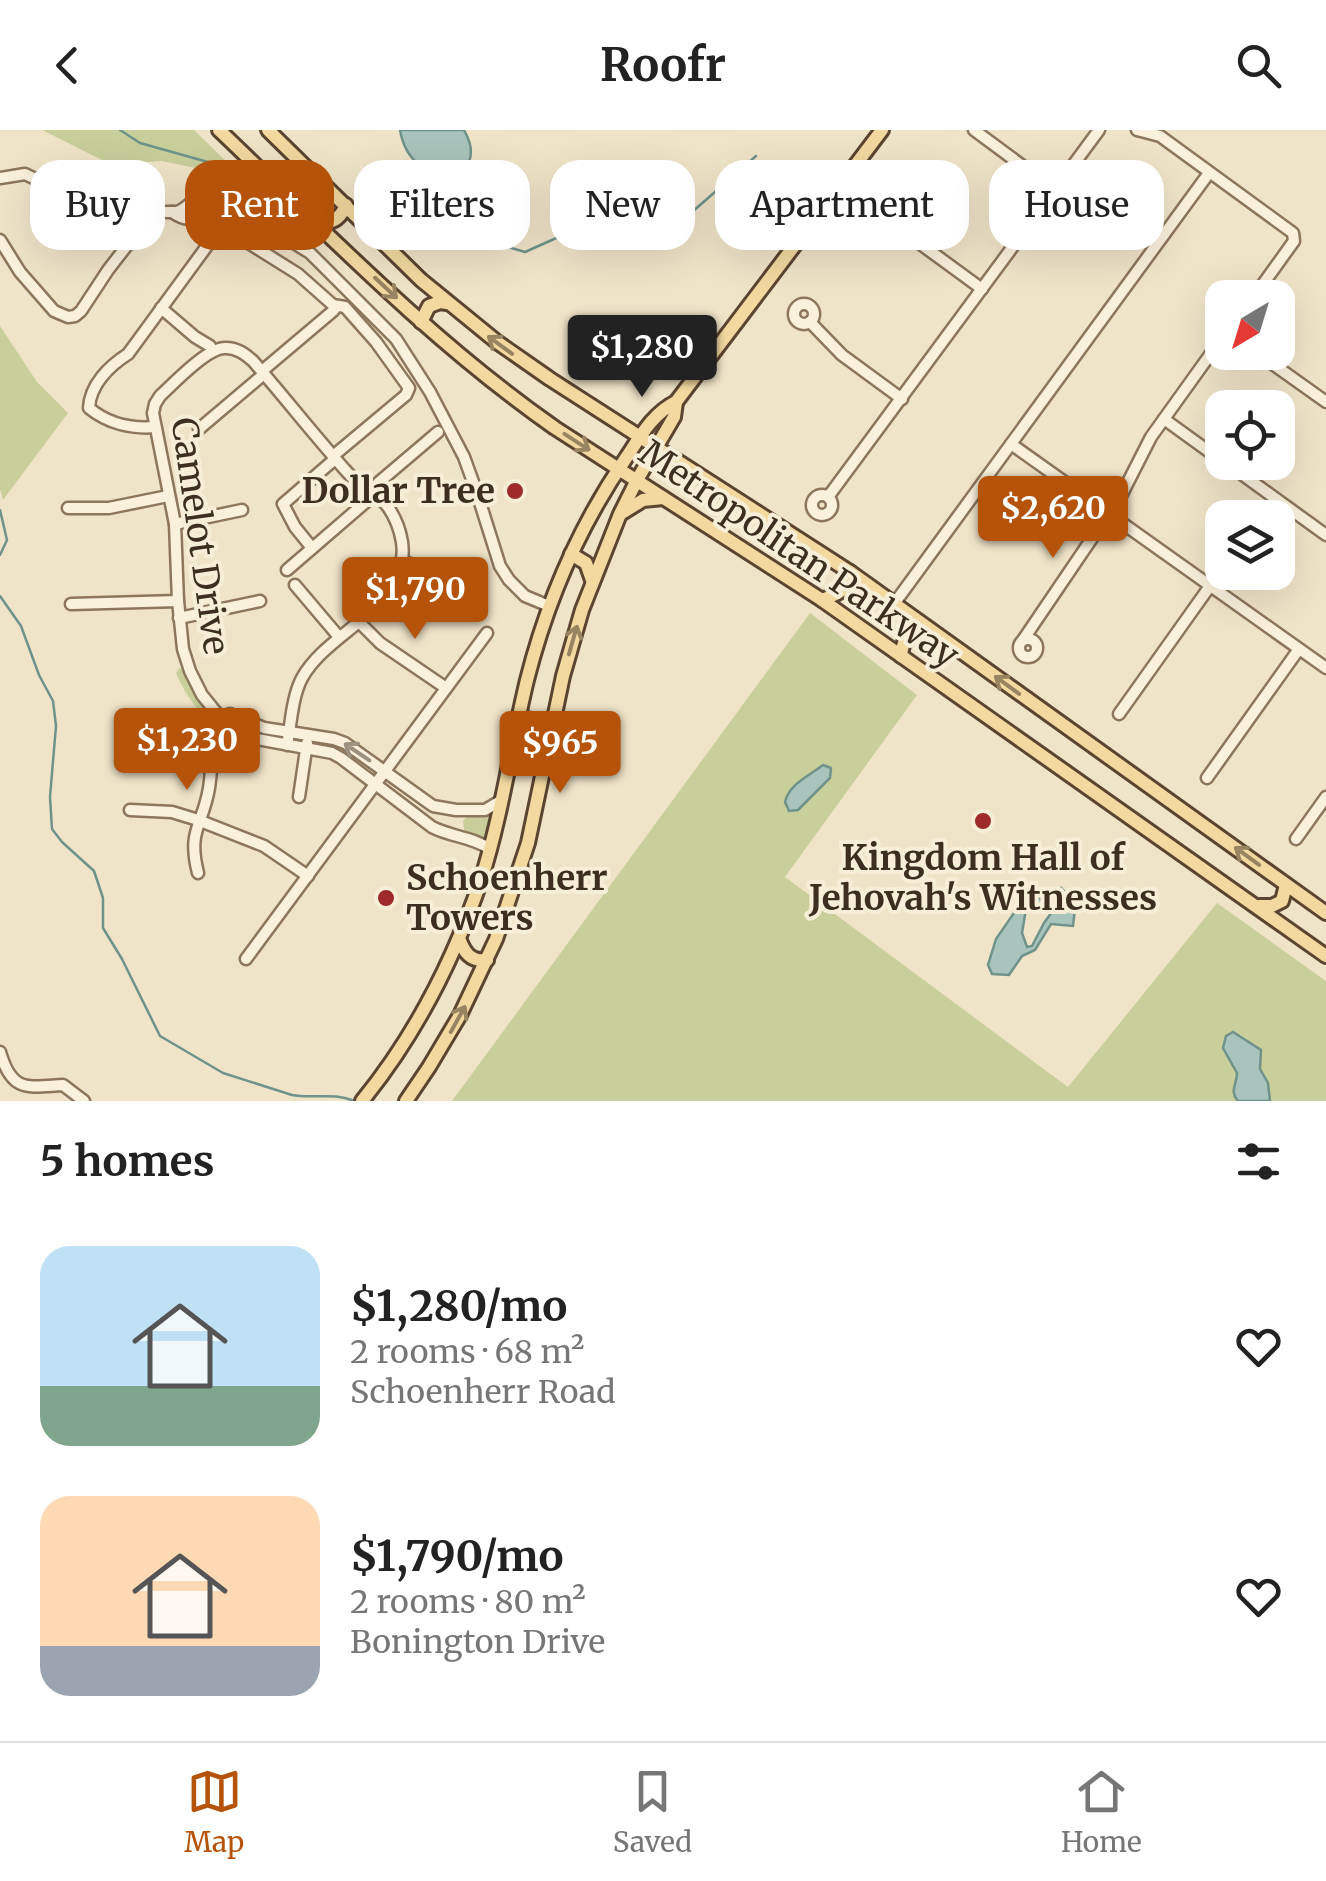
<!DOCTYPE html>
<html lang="en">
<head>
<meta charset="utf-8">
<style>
	body { margin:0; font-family:Merriweather,serif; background:#f6f6f6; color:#222; height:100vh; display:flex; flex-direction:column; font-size:38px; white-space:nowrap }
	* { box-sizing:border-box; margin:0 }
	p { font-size:32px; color:#767676 }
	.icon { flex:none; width:55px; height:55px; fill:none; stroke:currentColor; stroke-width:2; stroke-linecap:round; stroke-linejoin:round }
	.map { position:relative; height:971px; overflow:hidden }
	.drawer { display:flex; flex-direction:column; background:#fff; flex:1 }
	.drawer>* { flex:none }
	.guide { position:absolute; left:30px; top:30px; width:1268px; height:90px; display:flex; gap:20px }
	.needle { width:65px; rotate:218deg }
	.tools { position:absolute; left:1205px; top:150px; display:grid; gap:20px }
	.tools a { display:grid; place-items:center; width:90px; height:90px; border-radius:20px; background:#fff; box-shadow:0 10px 40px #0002; font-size:50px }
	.price { position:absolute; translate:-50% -85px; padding:0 22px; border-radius:10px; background:#b45309; color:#fff; font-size:32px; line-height:65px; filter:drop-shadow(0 2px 5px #0008) }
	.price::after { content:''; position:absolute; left:50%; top:60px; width:30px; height:22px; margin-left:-15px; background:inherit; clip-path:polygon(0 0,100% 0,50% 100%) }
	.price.active { background:#222; color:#fff }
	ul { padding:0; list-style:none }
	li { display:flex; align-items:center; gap:30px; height:250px; padding:0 40px }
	li span { display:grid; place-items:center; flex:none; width:280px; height:200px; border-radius:30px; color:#555 }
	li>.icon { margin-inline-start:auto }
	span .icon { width:120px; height:120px; fill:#fffc; stroke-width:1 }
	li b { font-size:42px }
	h2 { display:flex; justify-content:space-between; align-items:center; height:120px; padding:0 40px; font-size:42px }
	.tag { padding:0 35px; border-radius:30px; background:#fff; box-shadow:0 10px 40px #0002; font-size:35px; line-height:90px }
	.tag.active { background:#b45309; color:#fff }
	header { display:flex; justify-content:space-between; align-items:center; height:130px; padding:0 40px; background:#fff; font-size:45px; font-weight:700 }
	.tabs { display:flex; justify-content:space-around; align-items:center; height:140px; border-top:2px solid #e0e0e0; background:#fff; font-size:28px; color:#767676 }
	.tabs a { display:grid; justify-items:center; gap:5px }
	.tabs .active { color:#b45309 }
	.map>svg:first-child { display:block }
	.green { fill:#c9cf9b }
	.water { fill:#a9c4bc; stroke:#6f938a; stroke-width:2.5; fill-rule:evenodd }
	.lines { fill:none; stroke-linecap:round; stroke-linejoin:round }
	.stream { stroke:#6f938a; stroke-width:2.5 }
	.minor-casing { stroke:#8d765c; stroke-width:15 }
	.major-casing { stroke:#5b4430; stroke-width:18 }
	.minor { stroke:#faf1dc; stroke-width:10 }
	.major { stroke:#f3d9a0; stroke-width:12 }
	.oneway { stroke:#988460 }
	.oneway2 { stroke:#9c907e }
	.poi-dot { fill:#9e2a2b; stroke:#f7eed8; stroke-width:4 }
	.labels { text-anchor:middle; stroke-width:8; stroke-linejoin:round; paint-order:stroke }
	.poi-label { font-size:35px; font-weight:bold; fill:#3d2e20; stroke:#f7eed8; text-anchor:end }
	.street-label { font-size:35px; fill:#3d2e20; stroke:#f7eed8 }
</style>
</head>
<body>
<header><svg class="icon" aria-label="back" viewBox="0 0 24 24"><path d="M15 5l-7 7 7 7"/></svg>Roofr<svg class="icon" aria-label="search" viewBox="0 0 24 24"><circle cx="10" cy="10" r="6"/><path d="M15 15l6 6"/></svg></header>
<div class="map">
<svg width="1326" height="971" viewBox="0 0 1326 971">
	<rect width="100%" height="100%" fill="#f0e4c8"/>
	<g class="green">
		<polygon points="42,0 194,0 243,48 162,31 110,34"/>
		<polygon points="0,196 37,252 68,283 3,370 0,359"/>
		<polygon points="810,483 917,565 785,747 1068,957 1217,773 1326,851 1326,971 452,971"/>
		<path d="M179,538l6,3 30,47 -6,2c-15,-13 -25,-28 -33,-47z"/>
		<polygon points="493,683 487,708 469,704 464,700 463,691 468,685 486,686"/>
	</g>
	<g class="water">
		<path d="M400,0h64c31,55 -53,64 -64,0z"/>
		<path d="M823,635l8,3 -1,10 -32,32 -9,1 -4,-9c4,-18 24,-26 38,-37z"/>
		<path d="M1061,758l3,3 -1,7 3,3 11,-9 -4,34 -22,-2 -16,26 -13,6 -13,19 -17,-1 -4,-9 8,-26 29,-42c7,-3 14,5 22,-1l4,3 1,4zM1053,776l1,3 -10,14 -12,23 -5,1 -5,-14 4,-24 15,2z"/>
		<path d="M1233,902l28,18 -1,19 8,14 2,18h-32c-9,-10 -1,-17 -1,-28l-14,-25 3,-12z"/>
	</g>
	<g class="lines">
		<g class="stream">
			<polyline points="120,0 140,13 233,39"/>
			<polyline points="424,96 432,95 525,122 563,105 667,104 756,26"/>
			<polyline points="405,100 415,98"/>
			<polyline points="0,380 7,410 0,425"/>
			<path d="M0,466l21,30 18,49 14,26 3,25 -6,71 2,32 10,13 32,29 9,27v30l19,31 38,77 63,37 69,22c21,4 42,-3 62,6"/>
		</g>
		<g class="minor-casing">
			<g id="minor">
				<polyline points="974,0 1055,60"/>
				<polyline points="1137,0 1160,6 1293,103 1294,111 1253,168"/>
				<path d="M0,48l25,-4 80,38h72c14,-5 19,-20 35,-20l98,61 86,86 34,53 34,65 13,36 23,73 9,14 16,16 24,10"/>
				<polyline points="840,55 982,159"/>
				<path d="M172,82c22,16 31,1 44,-18"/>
				<polyline points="0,110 20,142 54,181 68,187 75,186 81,181 108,140 132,109 136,100 137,82"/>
				<circle cx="804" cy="184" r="10"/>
				<polyline points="161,178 195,207 210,216 213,221"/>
				<polyline points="810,192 842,225 902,269"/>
				<polyline points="1256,222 1326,272"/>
				<polyline points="262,241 333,181 336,177"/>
				<polyline points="1164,289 1222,331"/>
				<path d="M155,297c-24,2 -48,-4 -66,-19 1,-23 20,-42 39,-54l90,-123 5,-4 75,47 35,31 12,2 31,35 33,46 -3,7 -73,61"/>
				<polyline points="199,299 264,244"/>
				<polyline points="1011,314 1326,538"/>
				<polyline points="1225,332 1326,405"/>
				<circle cx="822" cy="375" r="10"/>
				<polyline points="828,367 1099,0"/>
				<polyline points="68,378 109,378 168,366"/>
				<polyline points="175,394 242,380"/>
				<polyline points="312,418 295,397 283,374 335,329"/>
				<polyline points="403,431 455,453 475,450"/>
				<polyline points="287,440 367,371 378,353 438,302"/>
				<polyline points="295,455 339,507"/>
				<polyline points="71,474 178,471"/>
				<polyline points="894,474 1209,43"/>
				<polyline points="179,488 260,471"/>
				<polyline points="359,492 380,513 446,558"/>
				<circle cx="1028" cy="518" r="9"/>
				<polyline points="1023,510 1122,364 1151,307 1222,208"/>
				<polyline points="1119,584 1210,456"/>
				<polyline points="222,587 230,584 264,598 334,609 345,613 433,676 456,680 485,680 502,670"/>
				<path d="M287,615c4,-21 5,-48 15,-67 27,-49 109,-70 100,-136 -2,-12 -7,-25 -14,-35 -11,-15 -29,-21 -41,-35 -32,-36 -62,-74 -94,-111 -8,-7 -17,-14 -29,-13 -18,1 -50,35 -64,48l-5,8 -2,9 22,111 3,77 5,48 7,22 12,24 26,32 24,11 80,15 9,5 91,69c19,10 41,10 58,22"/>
				<polyline points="1207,648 1299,519"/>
				<polyline points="299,667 307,613"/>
				<polyline points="130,680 172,682 198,690 264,716 308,746"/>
				<polyline points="1296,709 1326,667"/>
				<path d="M198,743c-11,-43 5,-48 11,-85 4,-25 1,-48 13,-71"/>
				<polyline points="246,829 487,503"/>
				<path d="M0,922c12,41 27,35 63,33l21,16"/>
			</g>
		</g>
		<g class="major-casing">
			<g id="major">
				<path d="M219,0c108,103 213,212 336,298l267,172 504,356"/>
				<polyline points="268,0 421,150 497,212 550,249 850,442 1326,783"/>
				<path d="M315,91c15,4 25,-1 31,-16"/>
				<polyline points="421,192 429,176 440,172 447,173"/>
				<polyline points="622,383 643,370 663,368"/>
				<polyline points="571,424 586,433 592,450"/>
				<path d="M822,470c15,-6 26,-9 28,-28"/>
				<path d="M901,526c2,-19 10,-30 30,-25"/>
				<path d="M518,591c16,-6 25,5 32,19"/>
				<polyline points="1259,776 1272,776 1282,771 1286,755"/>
				<path d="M459,808c5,14 11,24 28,22"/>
				<path d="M362,971c53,-65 92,-142 119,-221 21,-65 30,-134 46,-200 20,-79 53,-155 99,-222 14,-21 27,-45 50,-56l206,-272"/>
				<polyline points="406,971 429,937 460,885 496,809 528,713 563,546 582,480 620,384 637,350 674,287 676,272"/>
			</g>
		</g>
		<use href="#minor" class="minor"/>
		<use href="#major" class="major"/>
	</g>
	<defs><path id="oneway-shaft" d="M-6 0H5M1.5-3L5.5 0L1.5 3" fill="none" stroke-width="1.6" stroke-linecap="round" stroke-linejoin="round" transform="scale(2.5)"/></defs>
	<g class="oneway">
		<use href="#oneway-shaft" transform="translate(386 158) rotate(43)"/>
		<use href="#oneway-shaft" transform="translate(500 215) rotate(-144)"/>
		<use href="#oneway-shaft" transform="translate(577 312) rotate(33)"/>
		<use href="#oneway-shaft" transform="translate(573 510) rotate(-74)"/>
		<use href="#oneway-shaft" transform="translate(1007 555) rotate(-144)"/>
		<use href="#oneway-shaft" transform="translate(1247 726) rotate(-144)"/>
		<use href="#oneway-shaft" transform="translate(458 889) rotate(-61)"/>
	</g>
	<use class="oneway2" href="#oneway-shaft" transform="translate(357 622) rotate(-146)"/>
	<g class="poi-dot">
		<circle cx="515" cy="361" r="10"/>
		<circle cx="983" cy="691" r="10"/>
		<circle cx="386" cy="768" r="10"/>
	</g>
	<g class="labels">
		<g class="poi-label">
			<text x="495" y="373">Dollar Tree</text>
			<text x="983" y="740" text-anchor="middle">Kingdom Hall of<tspan x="983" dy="40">Jehovah's Witnesses</tspan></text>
			<text x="406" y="760" text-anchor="start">Schoenherr<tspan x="406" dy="40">Towers</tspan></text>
		</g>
		<g class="street-label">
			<text transform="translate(200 406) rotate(82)" y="12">Camelot Drive</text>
			<text transform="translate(799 424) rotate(34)" y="12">Metropolitan Parkway</text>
		</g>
	</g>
</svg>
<div class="tools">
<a><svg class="needle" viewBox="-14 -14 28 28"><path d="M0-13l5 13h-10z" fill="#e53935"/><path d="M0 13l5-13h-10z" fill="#767676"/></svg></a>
<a><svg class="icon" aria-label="locate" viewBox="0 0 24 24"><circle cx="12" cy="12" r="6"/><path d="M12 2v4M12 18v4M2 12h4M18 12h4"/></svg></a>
<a><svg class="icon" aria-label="layers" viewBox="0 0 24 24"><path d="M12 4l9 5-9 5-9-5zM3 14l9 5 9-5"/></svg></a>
</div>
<b class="price active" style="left:642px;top:270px">$1,280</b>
<b class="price" style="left:1053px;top:431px">$2,620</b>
<b class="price" style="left:415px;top:512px">$1,790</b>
<b class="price" style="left:187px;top:663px">$1,230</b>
<b class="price" style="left:560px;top:666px">$965</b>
<div class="guide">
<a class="tag">Buy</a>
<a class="tag active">Rent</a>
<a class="tag">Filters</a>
<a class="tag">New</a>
<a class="tag">Apartment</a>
<a class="tag">House</a>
</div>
</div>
<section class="drawer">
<h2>5 homes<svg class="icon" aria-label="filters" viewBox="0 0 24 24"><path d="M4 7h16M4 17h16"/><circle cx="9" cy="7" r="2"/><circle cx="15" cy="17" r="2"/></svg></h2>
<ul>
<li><span style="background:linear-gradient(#bfe0f5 70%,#7fa58c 0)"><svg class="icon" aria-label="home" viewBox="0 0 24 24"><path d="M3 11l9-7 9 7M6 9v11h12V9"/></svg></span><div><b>$1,280/mo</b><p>2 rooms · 68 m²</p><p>Schoenherr Road</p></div><svg class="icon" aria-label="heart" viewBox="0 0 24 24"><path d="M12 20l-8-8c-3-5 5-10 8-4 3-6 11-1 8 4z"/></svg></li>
<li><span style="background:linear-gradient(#ffd9b3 75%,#9aa5b1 0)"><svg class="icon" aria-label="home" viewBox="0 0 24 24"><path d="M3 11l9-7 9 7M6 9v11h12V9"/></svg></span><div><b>$1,790/mo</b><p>2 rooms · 80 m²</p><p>Bonington Drive</p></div><svg class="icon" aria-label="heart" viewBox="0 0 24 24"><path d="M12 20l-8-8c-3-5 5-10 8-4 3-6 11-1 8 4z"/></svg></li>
</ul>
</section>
<nav class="tabs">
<a class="active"><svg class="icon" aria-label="map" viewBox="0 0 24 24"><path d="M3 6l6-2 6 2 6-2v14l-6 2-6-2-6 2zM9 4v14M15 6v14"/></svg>Map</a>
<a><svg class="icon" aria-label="saved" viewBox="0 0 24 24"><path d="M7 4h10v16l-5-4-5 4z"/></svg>Saved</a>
<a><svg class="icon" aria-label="home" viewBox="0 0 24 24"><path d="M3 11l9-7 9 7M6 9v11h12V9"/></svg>Home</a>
</nav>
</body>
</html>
